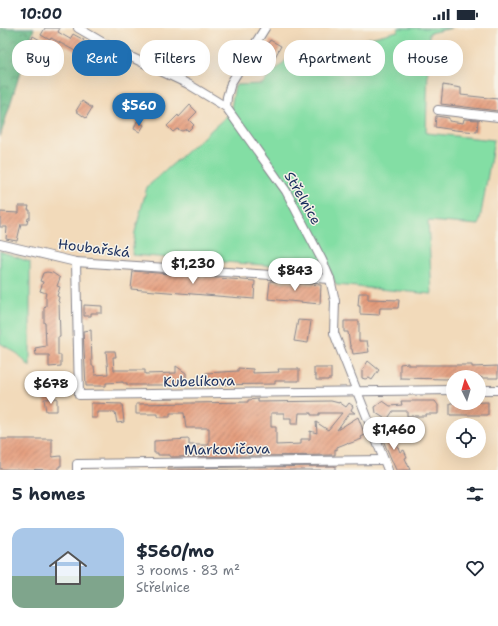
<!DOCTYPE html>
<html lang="en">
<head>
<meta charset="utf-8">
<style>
	body { margin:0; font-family:"Shantell Sans",sans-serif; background:#f6f6f7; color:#1f2937; height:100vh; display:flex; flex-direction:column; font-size:15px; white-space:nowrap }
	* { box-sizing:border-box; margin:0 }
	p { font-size:13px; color:#747a83 }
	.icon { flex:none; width:22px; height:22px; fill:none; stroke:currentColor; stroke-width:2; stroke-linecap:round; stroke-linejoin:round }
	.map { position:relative; height:442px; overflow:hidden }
	.side { display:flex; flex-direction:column; background:#fff; flex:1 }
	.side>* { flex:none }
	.top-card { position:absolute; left:12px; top:12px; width:474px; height:36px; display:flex; gap:8px }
	.needle { width:26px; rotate:355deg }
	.tools { position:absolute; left:446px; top:342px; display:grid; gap:8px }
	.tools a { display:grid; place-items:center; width:40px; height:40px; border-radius:50%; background:#fff; box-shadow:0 4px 16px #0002; font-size:20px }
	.price { position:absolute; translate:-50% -34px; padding:0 9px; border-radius:14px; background:#fff; color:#222; font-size:13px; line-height:26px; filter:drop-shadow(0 1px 2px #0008) }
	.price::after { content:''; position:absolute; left:50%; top:24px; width:12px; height:9px; margin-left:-6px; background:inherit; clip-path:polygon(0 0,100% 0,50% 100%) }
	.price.selected { background:#1f6fb2; color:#fff }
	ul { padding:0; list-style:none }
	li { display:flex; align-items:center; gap:12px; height:100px; padding:0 12px }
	li span { display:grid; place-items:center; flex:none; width:112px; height:80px; border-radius:12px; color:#555 }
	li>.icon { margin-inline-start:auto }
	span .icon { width:48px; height:48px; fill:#fffc; stroke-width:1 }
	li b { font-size:17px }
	h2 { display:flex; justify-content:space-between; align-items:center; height:48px; padding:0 12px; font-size:17px }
	.chip { padding:0 14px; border-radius:16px; background:#fff; box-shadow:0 4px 16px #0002; font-size:14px; line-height:36px }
	.chip.selected { background:#1f6fb2; color:#fff }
	.status { display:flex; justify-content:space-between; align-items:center; height:28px; padding:0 20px; background:#fff; direction:ltr }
	.status svg { height:11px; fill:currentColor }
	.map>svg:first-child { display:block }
	.forest { fill:url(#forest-crowns); stroke:#427674 }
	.garden { fill:#83dea4; stroke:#4f8681 }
	.building { fill:url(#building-hatch); fill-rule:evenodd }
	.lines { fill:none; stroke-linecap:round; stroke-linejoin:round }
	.minor-casing { stroke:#86848c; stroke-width:10 }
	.minor { stroke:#fff; stroke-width:8 }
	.labels { text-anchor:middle; stroke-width:3; stroke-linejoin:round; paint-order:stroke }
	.street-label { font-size:14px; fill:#1b2f5e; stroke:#f7f3e8 }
</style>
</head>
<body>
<div class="status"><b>10:00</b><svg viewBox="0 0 49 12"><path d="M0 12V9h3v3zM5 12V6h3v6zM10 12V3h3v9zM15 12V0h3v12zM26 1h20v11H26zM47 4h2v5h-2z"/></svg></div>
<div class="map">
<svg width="498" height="442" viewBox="0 0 498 442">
	<defs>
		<pattern id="forest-crowns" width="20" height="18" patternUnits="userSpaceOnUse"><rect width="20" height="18" fill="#6abd8a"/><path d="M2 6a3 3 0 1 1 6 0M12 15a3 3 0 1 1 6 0" fill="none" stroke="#569a74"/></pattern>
		<pattern id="building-hatch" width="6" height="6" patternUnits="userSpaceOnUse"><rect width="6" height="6" fill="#e49b7a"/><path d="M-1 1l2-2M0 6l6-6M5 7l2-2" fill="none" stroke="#b87f67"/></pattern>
	</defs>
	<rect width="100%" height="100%" fill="#f7f3e8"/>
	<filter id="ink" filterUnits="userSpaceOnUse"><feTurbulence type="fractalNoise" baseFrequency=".025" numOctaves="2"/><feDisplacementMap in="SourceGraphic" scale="8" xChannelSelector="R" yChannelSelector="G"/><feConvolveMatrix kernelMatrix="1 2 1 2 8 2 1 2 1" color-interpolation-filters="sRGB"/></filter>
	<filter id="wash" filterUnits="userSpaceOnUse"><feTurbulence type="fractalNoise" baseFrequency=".012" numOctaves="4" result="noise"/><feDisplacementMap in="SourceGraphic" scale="16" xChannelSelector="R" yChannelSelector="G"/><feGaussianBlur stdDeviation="0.9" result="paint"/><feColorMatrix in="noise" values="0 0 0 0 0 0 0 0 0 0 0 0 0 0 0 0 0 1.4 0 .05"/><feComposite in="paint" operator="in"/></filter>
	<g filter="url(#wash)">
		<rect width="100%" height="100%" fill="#f2daba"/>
		<polygon class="forest" points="0,0 34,0 0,109"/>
		<g class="garden">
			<polygon points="398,0 452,0 429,5 426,105 494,112 479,197 428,193 432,266 336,257 330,242 132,227 135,204 147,159 228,87 231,80 235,57 262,56 288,30 398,3"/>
			<polygon points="0,223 30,234 30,339 18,326 0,315"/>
		</g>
		<g id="blocks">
			<g class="building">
				<polygon points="45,0 60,0 58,4 70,11 73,6 84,12 81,16 82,18 77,24 51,10 50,12 41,7"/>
				<polygon points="33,8 40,12 35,19 30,16"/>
				<polygon points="270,12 281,18 275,29 264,23"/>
				<polygon points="101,23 111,28 104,40 94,35"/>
				<polygon points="337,29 338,36 331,36 330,30"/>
				<polygon points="443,57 461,60 461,67 498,71 498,83 441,76"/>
				<polygon points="82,73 92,80 86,90 76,83"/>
				<polygon points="190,77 197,84 189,92 194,97 188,103 187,101 182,103 177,101 173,104 167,98 178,87 179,89"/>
				<polygon points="436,88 449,90 449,93 463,95 464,91 478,92 477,104 455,102 435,99"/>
				<polygon points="137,93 144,97 140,104 134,101"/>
				<polygon points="19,178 29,178 28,182 30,182 30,190 28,190 27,196 21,196 17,213 6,211 7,199 0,199 0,184 19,185"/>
				<polygon points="133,243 255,253 254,271 131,261"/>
				<polygon points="47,244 53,245 60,250 57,258 60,259 57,268 59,269 58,273 59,274 60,309 58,309 58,327 61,327 61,338 49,339 49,327 36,327 35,320 46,318 45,295 44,295 44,280 46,278 46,270 45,269 46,265 40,263 43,254 40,253 43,245"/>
				<polygon points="270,253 321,257 320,276 268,271"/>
				<polygon points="359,265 368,265 368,271 399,272 398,280 380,280 379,287 360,286 360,278 358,278"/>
				<polygon points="84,277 102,278 102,285 91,285 91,288 84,288"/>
				<polygon points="298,292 311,293 308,315 294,313"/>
				<polygon points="344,293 359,293 359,313 367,313 369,324 353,326 352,321 351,321 351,318 350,318 348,304 344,304"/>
				<polygon points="91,302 92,338 94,338 95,347 108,346 106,323 115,323 116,329 113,329 114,342 145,342 145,346 176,345 176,338 186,345 186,357 127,357 127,355 123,355 123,354 106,355 106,358 86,358 83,303"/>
				<polygon points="368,333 379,342 372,352 369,350 365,351 362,350 362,343"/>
				<polygon points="408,335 408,337 472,337 472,339 498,338 498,350 481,350 481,349 453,349 453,350 446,351 400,350 400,336"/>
				<polygon points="238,340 253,341 253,345 279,344 278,341 299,341 299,353 275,353 275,356 202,357 202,350 206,350 206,345 238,343"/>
				<polygon points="314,340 331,340 331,351 328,351 328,352 316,352 316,347 314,347"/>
				<polygon points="57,370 57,383 46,383 44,371"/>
				<path d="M258,371v3l73,-1 8,2v-1l7,5 3,-4 4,3 -2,4 4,3h-6l-12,17 21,-13 7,18 -4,2 1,2 -14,5 -1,-1 -10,4v3l-2,-1v6l-165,2v-2h-12v-2h-4v-12l35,-2v6h20v-17h-23l-2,-15h-14v4h-12v-3h-22v-10l112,-2v-2zM271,385h13v5h7v6h7l1,-11h12v2h8v-2h23l-14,17 -12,-8 1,11 -7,-2v8h-9v5l-25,1v-18h-5z"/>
				<polygon points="383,373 390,378 402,377 401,373 435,373 438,377 438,386 426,386 426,388 407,388 407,383 393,383 387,392 376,385 375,379"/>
				<polygon points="488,374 488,387 450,387 450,375"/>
				<polygon points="91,375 122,376 124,394 117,395 115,384 97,384 97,390 91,390"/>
				<polygon points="389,399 400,424 404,422 407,429 405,430 410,442 396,442 379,403"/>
				<polygon points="0,411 52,411 52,429 61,428 61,438 59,438 59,442 0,441"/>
				<polygon points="335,438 335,442 168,442 168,440"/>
			</g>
		</g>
	</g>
	<g filter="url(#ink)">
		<use href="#blocks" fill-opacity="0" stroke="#86848c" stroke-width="1"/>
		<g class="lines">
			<g class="minor-casing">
				<g id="minor">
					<polyline points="78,0 114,21 188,56 226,79 286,163 322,232 330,251 335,273 334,305 388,442"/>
					<polyline points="226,79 227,69 231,55 265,0"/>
					<polyline points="438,82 498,89"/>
					<polyline points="0,216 76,234 330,251"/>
					<polyline points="76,234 79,367 453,362"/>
					<polyline points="479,362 498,362"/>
					<polyline points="77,442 77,436 383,432"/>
				</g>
			</g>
			<use href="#minor" class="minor"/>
		</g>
	</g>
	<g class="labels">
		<g class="street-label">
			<text transform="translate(303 170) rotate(60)" y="5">Střelnice</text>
			<text transform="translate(94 220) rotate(7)" y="5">Houbařská</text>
			<text transform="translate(199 353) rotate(-1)" y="5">Kubelíkova</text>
			<text transform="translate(227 421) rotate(-1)" y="5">Markovičova</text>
		</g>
	</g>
</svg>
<div class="tools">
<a><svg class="needle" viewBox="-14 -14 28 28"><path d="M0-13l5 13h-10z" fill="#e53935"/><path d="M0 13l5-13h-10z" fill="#747a83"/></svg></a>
<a><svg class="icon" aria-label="locate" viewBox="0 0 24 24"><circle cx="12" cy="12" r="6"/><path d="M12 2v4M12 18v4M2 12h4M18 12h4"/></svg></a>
</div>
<b class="price selected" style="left:139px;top:99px">$560</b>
<b class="price" style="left:193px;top:257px">$1,230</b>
<b class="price" style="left:295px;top:264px">$843</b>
<b class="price" style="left:51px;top:377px">$678</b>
<b class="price" style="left:394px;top:423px">$1,460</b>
<div class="top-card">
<a class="chip">Buy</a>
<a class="chip selected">Rent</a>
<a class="chip">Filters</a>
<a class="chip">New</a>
<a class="chip">Apartment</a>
<a class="chip">House</a>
</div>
</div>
<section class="side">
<h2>5 homes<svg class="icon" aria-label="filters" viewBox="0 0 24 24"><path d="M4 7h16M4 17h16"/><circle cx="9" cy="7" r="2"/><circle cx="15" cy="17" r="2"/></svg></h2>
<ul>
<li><span style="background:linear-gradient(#a9c7e8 60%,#7fa58c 0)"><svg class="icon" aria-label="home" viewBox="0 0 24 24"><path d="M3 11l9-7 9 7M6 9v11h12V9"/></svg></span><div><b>$560/mo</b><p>3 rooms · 83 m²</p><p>Střelnice</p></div><svg class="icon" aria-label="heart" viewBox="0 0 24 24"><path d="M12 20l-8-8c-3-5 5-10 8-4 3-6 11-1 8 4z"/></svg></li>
</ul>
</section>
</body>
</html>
